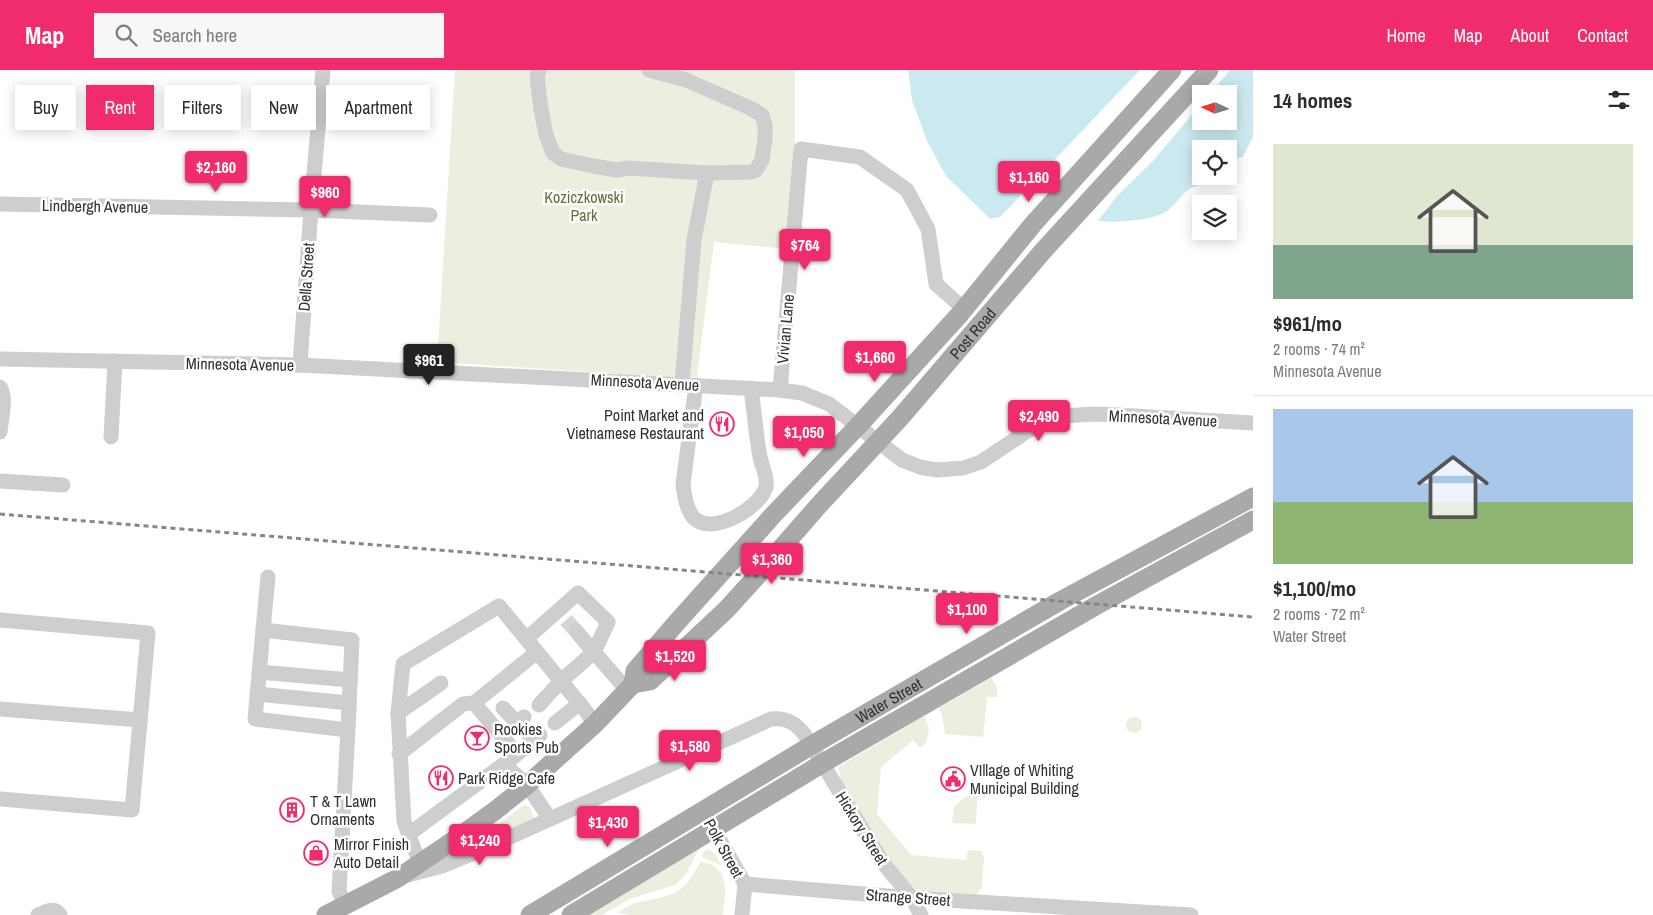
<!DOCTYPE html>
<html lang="en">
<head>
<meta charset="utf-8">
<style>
	body { margin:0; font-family:"Archivo Narrow",sans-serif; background:#f7f7f7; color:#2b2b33; height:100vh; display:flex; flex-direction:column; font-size:19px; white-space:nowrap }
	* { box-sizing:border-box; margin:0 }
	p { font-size:16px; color:#7c7c81 }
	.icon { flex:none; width:28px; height:28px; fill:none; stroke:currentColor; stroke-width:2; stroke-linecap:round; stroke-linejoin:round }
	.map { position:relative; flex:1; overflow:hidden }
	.details { display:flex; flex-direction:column; background:#fff; width:400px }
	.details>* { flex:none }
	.top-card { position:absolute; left:15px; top:15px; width:475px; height:45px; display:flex; gap:10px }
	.needle { width:32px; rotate:274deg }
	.buttons { position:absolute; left:1192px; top:15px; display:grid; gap:10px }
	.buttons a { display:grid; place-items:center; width:45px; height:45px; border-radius:0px; background:#fff; box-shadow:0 2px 12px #0003; font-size:25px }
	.price { position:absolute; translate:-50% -42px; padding:0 11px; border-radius:5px; background:#f02c6c; color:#fff; font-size:16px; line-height:32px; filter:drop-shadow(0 1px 2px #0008) }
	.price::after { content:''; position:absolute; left:50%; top:30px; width:15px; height:11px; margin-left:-8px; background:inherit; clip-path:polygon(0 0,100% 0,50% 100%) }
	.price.active { background:#222; color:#fff }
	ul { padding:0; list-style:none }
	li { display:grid; align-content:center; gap:10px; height:265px; padding:0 20px }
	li+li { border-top:1px solid #e1e1e2 }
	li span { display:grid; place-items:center; height:155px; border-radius:0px; color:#555 }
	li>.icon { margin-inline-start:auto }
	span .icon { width:90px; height:90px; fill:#fffc; stroke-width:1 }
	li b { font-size:21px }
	h2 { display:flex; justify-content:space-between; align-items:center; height:60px; padding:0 20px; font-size:21px }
	.pill { padding:0 18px; border-radius:0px; background:#fff; box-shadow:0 2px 12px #0003; font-size:18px; line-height:45px }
	.pill.active { background:#f02c6c; color:#fff }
	header { display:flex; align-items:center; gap:30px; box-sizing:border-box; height:70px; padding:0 25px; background:#f02c6c; color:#fff }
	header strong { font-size:24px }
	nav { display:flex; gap:28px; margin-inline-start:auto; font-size:18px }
	.search { width:350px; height:45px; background:#f7f7f7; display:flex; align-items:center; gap:12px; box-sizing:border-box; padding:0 18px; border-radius:0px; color:#7c7c81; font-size:19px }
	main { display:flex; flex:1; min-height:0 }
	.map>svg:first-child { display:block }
	.green { fill:#ecefdf }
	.water { fill:#cbeaef }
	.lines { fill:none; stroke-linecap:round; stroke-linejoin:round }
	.minor-tunnel { stroke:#d6d6d6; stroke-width:15; stroke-dasharray:15 8; stroke-linecap:butt }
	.minor { stroke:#cecece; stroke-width:15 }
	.major { stroke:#a9a9a9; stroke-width:19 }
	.rail { stroke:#868686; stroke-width:3; stroke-dasharray:5 4; stroke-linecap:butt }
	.labels { text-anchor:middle; stroke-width:5; stroke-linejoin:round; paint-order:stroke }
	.park-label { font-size:16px; fill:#62713b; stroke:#fff }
	.street-label { font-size:16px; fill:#313131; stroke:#fff }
	.poi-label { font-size:16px; fill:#313131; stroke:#fff; text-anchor:start }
</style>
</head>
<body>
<header>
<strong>Map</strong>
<div class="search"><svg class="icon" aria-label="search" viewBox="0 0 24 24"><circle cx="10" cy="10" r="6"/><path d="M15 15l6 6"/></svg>Search here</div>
<nav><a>Home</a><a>Map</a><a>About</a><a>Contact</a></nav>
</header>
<main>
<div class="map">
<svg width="1253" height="845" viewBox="0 0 1253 845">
	<rect width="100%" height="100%" fill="#fff"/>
	<g class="green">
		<polygon points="455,0 795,0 795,76 788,179 714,172 697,307 669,307 437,292"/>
		<polygon points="991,608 996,615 998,627 987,627 983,667 945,664 942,645 939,638"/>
		<polygon points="924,646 929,658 926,673 920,678 913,670 881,697 877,744 911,785 966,790 968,780 981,781 984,788 982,815 981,819 976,825 919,823 900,808 841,711 838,697"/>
		<circle cx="1134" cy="655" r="8"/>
		<polygon points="978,716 976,754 952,753 954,737"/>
		<polygon points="524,735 530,737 534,748 476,777 474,774 475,772"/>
		<polygon points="699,778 687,803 675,815 630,829 602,845 584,845"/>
		<polygon points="708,779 715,784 722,796 702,787 704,781"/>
		<path d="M701,791c5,2 11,3 15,7 14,11 8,32 7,47h-92l-13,-2c15,-16 47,-10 65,-26 8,-7 13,-18 18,-26z"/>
	</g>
	<g class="water">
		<polygon points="908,0 1140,0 1024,122 1000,147 990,149 946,106 927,71 912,30"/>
		<path d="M1230,0h23v67l-10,20 -14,4v-12h-28v27h18l-2,6c-8,2 -17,2 -24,5 -11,5 -17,18 -26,24 -15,10 -52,12 -69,10l19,-25 36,-35 48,-57v17h28v-27h-19z"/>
	</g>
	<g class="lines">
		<polyline class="minor-tunnel" points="566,550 576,561"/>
		<g class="minor">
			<polyline points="539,0 537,7 541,39 546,65 553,83 561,89 593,96 617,100 628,98 707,103 751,102 756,100 762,90 765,68 765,55 762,45 750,38 686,10 649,0"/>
			<polyline points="0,134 311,140 430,145"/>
			<polyline points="0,289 300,295 780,320 802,323 829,334 902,390 920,397 937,400 963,398 981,392 1029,360 1049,350 1063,346 1094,344 1118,345 1253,353"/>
			<polyline points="300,295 311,140 323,0"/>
			<polyline points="682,314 694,170 707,103"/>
			<path d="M696,315l-13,99c1,10 3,22 8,30 15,26 69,-5 75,-27 2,-10 -4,-20 -6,-30 -4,-22 -6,-46 -9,-69"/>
			<path d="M0,317c7,11 1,32 0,45"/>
			<polyline points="780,320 801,79 860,87 907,120 928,159 936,214 964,239"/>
			<polyline points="111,367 115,291"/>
			<polyline points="0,411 63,415"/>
			<polyline points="0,550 148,563 132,740 0,729"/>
			<polyline points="263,560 268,507"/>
			<polyline points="526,569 578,523 608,552 594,582 576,561"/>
			<polyline points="259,602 350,610"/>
			<polyline points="257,624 349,633"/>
			<polyline points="474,633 517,684"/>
			<polyline points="539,635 561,611 594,582 627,620"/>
			<polyline points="503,638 518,654"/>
			<polyline points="0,639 140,650"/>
			<polyline points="398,643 441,613"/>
			<polyline points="524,647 518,654 535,670"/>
			<polyline points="555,653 580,633"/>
			<polyline points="399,684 463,634 474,633 537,582"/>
			<polyline points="510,690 540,665"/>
			<polyline points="703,741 745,814 742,845"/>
			<polyline points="409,764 504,694 527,715 550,749"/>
			<polyline points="421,793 414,779 404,751 398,643 403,594 499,536 585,640 595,654"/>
			<path d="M408,805l34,-9 44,-18 285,-129c15,-2 25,4 34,16l78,128 29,35 9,17"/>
			<polyline points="745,814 912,828 1191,845"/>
			<polyline points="345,836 339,821 348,660 255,649 263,560 352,570 348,660"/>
			<path d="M38,845c8,-3 16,-9 22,0"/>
		</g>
		<g class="major">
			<path id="s1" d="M633,614l17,-3 76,-71 31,-34 62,-71 81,-87 143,-167 166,-181"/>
			<polyline points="326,845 398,808 460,766 496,740 527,715 595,654 633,614 635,601 678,551 775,443 858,356 960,244 1034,153 1172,0"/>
			<path id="s2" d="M530,845l282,-170 248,-144 193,-104"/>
			<polyline points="571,845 823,693 1099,534 1253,450"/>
		</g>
		<polyline class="rail" points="0,444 1253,547"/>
	</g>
	<defs>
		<g id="restaurant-ring" transform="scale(1.25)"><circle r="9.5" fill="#fff" stroke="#f02c6c" stroke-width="1.5"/><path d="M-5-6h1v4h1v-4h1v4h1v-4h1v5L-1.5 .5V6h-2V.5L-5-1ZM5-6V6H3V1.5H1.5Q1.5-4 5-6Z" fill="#f02c6c"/></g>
		<g id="bar-ring" transform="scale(1.25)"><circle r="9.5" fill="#fff" stroke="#f02c6c" stroke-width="1.5"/><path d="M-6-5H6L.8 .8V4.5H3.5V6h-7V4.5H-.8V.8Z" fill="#f02c6c"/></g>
		<g id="civic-ring" transform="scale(1.25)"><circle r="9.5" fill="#fff" stroke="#f02c6c" stroke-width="1.5"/><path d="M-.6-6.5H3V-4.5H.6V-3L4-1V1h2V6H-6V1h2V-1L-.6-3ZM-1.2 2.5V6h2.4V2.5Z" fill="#f02c6c"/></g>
		<g id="building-ring" transform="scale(1.25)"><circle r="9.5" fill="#fff" stroke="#f02c6c" stroke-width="1.5"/><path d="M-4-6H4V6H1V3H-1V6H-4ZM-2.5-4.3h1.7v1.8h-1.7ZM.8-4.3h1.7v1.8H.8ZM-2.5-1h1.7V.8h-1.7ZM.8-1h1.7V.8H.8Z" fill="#f02c6c"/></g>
		<g id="shop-ring" transform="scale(1.25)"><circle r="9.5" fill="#fff" stroke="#f02c6c" stroke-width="1.5"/><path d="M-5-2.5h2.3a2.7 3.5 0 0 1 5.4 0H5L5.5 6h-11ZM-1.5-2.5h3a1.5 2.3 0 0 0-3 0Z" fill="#f02c6c"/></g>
	</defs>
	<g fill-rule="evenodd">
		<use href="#restaurant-ring" x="722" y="354"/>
		<use href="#bar-ring" x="477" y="668"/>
		<use href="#restaurant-ring" x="441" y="708"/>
		<use href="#civic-ring" x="953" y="709"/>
		<use href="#building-ring" x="292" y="740"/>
		<use href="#shop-ring" x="316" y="783"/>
	</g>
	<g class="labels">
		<g class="park-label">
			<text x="584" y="133">Koziczkowski<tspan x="584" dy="18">Park</tspan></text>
		</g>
		<g class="street-label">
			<text transform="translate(95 136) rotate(1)" y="6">Lindbergh Avenue</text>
			<text transform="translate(306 207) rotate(-86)" y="6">Della Street</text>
			<text transform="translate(785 259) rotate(-85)" y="6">Vivian Lane</text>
			<text dy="6" stroke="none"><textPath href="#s1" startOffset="492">Post Road</textPath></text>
			<text transform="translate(240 294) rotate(1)" y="6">Minnesota Avenue</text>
			<text transform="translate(645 312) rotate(3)" y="6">Minnesota Avenue</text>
			<text transform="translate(1163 348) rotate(3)" y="6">Minnesota Avenue</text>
			<text dy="6" stroke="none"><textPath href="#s2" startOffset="418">Water Street</textPath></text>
			<text transform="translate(862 758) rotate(58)" y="6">Hickory Street</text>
			<text transform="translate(724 778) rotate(61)" y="6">Polk Street</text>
			<text transform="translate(908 827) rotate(4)" y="6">Strange Street</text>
		</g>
		<g class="poi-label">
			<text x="704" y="351" text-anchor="end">Point Market and<tspan x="704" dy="18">Vietnamese Restaurant</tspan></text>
			<text x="494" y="665">Rookies<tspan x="494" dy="18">Sports Pub</tspan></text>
			<text x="970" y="706">VIllage of Whiting<tspan x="970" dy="18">Municipal Building</tspan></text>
			<text x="458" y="714">Park Ridge Cafe</text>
			<text x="310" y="737">T &amp; T Lawn<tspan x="310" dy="18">Ornaments</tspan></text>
			<text x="334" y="780">Mirror Finish<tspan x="334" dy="18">Auto Detail</tspan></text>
		</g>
	</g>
</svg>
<div class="buttons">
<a><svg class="needle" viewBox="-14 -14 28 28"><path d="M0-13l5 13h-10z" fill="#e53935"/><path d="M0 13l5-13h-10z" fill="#7c7c81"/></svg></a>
<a><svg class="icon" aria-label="locate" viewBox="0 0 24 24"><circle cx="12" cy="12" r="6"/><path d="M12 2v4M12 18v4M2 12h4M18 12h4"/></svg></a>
<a><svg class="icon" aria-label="layers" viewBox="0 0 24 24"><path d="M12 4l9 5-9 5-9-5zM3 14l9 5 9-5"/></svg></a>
</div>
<b class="price" style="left:216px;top:123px">$2,160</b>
<b class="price" style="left:1029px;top:133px">$1,160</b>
<b class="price" style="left:325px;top:148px">$960</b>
<b class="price" style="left:805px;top:201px">$764</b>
<b class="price" style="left:875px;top:313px">$1,660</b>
<b class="price active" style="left:429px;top:316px">$961</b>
<b class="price" style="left:1039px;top:372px">$2,490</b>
<b class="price" style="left:804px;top:388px">$1,050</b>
<b class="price" style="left:772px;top:515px">$1,360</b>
<b class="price" style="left:967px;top:565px">$1,100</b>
<b class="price" style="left:675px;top:612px">$1,520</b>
<b class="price" style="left:690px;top:702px">$1,580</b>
<b class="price" style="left:608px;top:778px">$1,430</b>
<b class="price" style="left:480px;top:796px">$1,240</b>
<div class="top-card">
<a class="pill">Buy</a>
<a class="pill active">Rent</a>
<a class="pill">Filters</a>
<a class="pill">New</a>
<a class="pill">Apartment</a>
</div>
</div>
<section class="details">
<h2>14 homes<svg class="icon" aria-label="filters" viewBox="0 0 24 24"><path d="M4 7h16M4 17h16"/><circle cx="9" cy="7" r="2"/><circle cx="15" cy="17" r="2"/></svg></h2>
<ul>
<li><span style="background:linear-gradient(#dfe7d0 65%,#7fa58c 0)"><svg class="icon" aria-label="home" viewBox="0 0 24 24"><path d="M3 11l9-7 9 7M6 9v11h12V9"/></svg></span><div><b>$961/mo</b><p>2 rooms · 74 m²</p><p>Minnesota Avenue</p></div></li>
<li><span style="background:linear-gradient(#a9c7e8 60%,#8fb573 0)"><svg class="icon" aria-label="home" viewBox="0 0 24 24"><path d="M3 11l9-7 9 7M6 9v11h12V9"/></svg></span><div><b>$1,100/mo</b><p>2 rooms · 72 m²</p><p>Water Street</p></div></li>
</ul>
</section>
</main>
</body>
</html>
